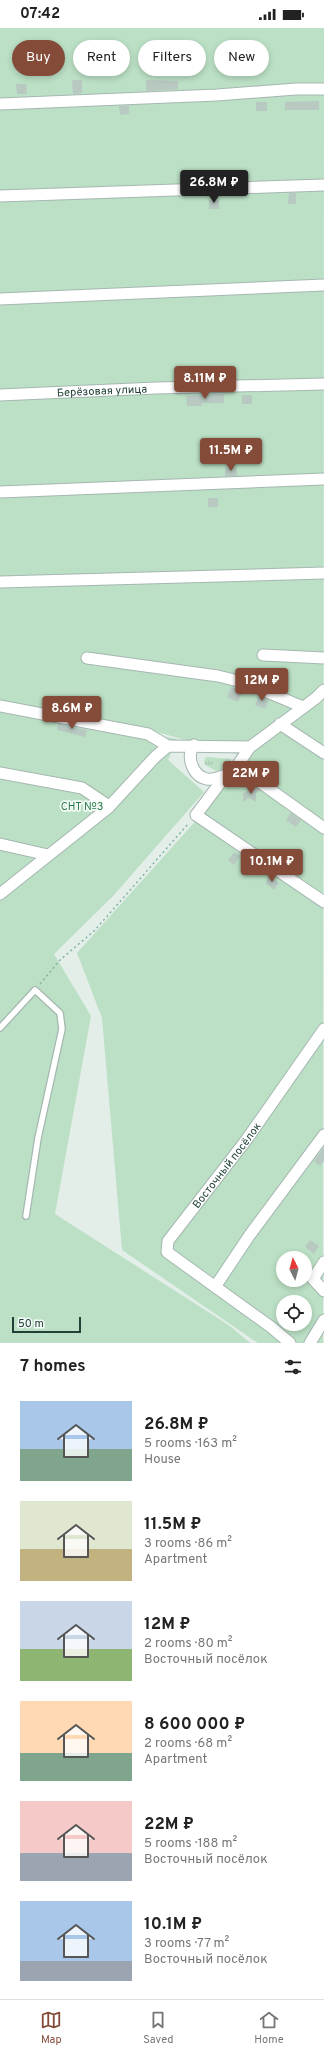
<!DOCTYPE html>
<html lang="en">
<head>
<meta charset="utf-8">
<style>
	body { margin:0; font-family:Overpass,sans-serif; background:#f6f6f6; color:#222; height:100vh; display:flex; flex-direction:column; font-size:15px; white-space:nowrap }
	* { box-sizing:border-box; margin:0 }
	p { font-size:13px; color:#767676 }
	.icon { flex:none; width:22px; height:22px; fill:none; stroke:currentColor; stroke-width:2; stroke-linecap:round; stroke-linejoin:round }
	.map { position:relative; height:1315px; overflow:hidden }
	.side { display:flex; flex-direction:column; background:#fff; flex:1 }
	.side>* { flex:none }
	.top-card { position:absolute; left:12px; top:12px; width:300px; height:36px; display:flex; gap:8px }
	.needle { width:26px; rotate:354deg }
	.buttons { position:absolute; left:276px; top:1223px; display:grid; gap:8px }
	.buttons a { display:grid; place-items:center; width:36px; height:36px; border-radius:50%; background:#fff; box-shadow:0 2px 6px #0003; font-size:20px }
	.scale { position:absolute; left:12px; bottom:10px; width:69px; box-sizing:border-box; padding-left:4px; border:2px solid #214138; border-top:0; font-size:11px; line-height:14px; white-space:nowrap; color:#214138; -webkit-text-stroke:3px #f4faf7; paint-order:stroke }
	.price { position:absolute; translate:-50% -34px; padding:0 9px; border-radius:4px; background:#834b38; color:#fff; font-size:13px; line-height:26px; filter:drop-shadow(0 1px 2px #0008) }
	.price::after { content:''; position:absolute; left:50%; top:24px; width:12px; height:9px; margin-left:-6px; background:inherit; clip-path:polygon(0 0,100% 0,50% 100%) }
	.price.current { background:#222; color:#fff }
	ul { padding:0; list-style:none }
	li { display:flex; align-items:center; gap:12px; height:100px; padding:0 20px }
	li span { display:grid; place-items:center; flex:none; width:112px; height:80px; border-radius:0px; color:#555 }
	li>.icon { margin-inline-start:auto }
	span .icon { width:48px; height:48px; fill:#fffc; stroke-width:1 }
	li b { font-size:17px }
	h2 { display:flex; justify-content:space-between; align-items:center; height:48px; padding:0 20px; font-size:17px }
	.pill { padding:0 14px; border-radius:18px; background:#fff; box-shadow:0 2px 6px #0003; font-size:14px; line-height:36px }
	.pill.current { background:#834b38; color:#fff }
	.status { display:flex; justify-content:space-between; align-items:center; height:28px; padding:0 20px; background:#fff; direction:ltr }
	.status svg { height:11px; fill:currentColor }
	.menu { display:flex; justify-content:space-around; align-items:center; height:56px; border-top:1px solid #e0e0e0; background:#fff; font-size:11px; color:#767676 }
	.menu a { display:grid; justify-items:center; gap:2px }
	.menu .current { color:#834b38 }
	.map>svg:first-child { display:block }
	.grass { fill:url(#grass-tufts) }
	.green { fill:#bbe0c5; fill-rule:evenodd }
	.building { fill:#b8c9c2 }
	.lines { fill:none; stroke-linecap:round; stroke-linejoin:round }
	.service-casing { stroke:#a5b7b0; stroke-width:8 }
	.minor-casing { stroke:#a5b7b0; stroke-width:13 }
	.path { stroke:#81b3a4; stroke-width:1.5; stroke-dasharray:2 3; stroke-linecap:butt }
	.service { stroke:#fff; stroke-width:5.5 }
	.minor { stroke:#fff; stroke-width:11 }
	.labels { text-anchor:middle; stroke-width:3.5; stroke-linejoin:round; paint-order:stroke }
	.street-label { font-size:11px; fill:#214138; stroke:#f4faf7 }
	.park-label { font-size:11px; fill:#297a48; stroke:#f4faf7 }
</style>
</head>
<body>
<div class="status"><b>07:42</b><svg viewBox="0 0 49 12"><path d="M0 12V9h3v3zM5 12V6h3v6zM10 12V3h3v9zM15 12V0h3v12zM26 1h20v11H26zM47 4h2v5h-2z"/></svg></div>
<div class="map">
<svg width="324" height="1315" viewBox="0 0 324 1315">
	<defs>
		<pattern id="grass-tufts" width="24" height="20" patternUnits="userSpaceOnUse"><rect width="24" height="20" fill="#bbe0c5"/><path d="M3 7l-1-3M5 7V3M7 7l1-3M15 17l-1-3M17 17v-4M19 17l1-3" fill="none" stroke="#a0c1aa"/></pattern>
	</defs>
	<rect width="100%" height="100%" fill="#e3eee9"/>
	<polygon class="grass" points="207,729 231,731 231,735 226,741 216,743 204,736 205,730"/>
	<g class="green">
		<path d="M0,0h324l-1,1315h-65l-136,-93 -20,-232 -25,-65 124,-138 49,-57 -122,-34 -128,-24zM283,1230h22v22h-22zM283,1274h22v22h-22z"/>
		<polygon points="0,679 177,711 168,732 204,764 113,868 54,926 91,988 55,1186 230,1298 250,1315 0,1315"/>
	</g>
	<g class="building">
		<polygon points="72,52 82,52 82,65 73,66"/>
		<polygon points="146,52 178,53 178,61 146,63"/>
		<polygon points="16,56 26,56 27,66 17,66"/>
		<polygon points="319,73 319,82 285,82 285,74"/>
		<rect x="256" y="74" width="11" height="9"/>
		<polygon points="119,78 129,78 129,86 120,87"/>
		<polygon points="289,165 296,165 296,176 288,176"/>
		<rect x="209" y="172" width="10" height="9"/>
		<polygon points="215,366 224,366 224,375 202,375 202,378 187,378 186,368"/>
		<rect x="242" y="367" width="10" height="9"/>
		<rect x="225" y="440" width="12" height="8"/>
		<rect x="208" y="470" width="10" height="9"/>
		<polygon points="231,659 243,663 238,674 227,669"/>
		<polygon points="259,668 269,672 265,681 255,677"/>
		<polygon points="58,696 87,702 85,709 57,702"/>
		<polygon points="256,760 260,763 256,765 256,774 249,770 243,774 243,765"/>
		<polygon points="291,785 301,792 296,799 286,792"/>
		<polygon points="234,824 240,828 234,837 228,832"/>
		<polygon points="270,848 279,855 274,862 265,855"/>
		<polygon points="324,1119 324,1133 320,1138 314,1133"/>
		<polygon points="310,1212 319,1218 314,1226 305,1219"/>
	</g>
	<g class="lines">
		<g class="service-casing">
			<polyline id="service" points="0,1000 35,962 60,985 62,1001 38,1110 26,1188"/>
		</g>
		<g class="minor-casing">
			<g id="minor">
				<polyline points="0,76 217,67 296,61 324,61"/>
				<polyline points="0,168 324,157"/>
				<polyline points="0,271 324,257"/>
				<path id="s1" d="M0,367l156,-7 168,-4"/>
				<polyline points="0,464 324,451"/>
				<polyline points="0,554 324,545"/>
				<polyline points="263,627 324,630"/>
				<polyline points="87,630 218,648 246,655 303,679"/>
				<polyline points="0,678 148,706 168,718"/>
				<polyline points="280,696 324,725"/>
				<path d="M194,717c-8,11 -2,31 13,34 6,1 13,-2 19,-4"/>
				<polyline points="250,719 237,738 324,800"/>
				<polyline points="237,738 226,747 196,787 324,874"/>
				<polyline points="0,745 82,760 109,778"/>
				<polyline points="0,816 48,827"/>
				<polyline points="0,866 108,780 155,729 168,718 250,719 316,670 324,662"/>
				<polyline points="324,1234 313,1251 324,1263"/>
				<polyline points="215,1259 249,1208 324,1107"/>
				<path id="s2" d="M290,1315l-19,-16 -104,-75 1,-11 79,-102 77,-110"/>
				<polyline points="310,1315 324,1292"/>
			</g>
		</g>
		<polyline class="path" points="40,956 60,932 94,903 189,795"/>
		<use href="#service" class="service"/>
		<use href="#minor" class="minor"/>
	</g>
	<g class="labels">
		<g class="street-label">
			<text dy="4" stroke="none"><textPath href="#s1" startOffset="102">Берёзовая улица</textPath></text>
			<text dy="4" stroke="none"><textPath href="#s2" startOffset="260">Восточный посёлок</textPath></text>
		</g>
		<g class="park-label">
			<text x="82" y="782">СНТ №3</text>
		</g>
	</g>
</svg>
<div class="buttons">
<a><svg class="needle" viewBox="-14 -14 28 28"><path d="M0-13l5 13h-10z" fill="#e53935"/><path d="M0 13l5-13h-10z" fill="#767676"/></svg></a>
<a><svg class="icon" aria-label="locate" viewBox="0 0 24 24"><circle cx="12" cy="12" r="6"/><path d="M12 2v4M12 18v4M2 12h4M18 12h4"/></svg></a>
</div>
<div class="scale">50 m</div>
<b class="price current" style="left:214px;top:176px">26.8M ₽</b>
<b class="price" style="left:205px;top:372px">8.11M ₽</b>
<b class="price" style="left:231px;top:444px">11.5M ₽</b>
<b class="price" style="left:262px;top:674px">12M ₽</b>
<b class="price" style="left:72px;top:702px">8.6M ₽</b>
<b class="price" style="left:251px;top:767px">22M ₽</b>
<b class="price" style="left:272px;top:855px">10.1M ₽</b>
<div class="top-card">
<a class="pill current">Buy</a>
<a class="pill">Rent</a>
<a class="pill">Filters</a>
<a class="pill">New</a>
</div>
</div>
<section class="side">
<h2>7 homes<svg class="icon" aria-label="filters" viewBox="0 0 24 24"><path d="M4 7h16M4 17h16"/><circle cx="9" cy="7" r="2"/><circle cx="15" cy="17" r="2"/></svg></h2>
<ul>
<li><span style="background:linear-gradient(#a9c7e8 60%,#7fa58c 0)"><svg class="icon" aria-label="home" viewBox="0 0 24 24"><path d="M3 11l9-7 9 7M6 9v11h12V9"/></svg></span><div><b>26.8M ₽</b><p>5 rooms · 163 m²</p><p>House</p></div></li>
<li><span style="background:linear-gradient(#dfe7d0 60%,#c2b280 0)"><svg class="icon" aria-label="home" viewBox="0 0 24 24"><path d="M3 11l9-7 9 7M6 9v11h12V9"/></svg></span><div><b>11.5M ₽</b><p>3 rooms · 86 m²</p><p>Apartment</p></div></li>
<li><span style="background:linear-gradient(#c9d6e8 60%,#8fb573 0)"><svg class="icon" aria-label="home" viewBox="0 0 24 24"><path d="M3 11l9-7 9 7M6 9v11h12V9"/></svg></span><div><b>12M ₽</b><p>2 rooms · 80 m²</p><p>Восточный посёлок</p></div></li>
<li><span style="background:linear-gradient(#ffd9b3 65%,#7fa58c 0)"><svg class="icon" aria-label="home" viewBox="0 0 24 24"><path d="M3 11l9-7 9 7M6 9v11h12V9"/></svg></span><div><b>8 600 000 ₽</b><p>2 rooms · 68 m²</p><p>Apartment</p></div></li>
<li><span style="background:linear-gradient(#f6c9c9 65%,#9aa5b1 0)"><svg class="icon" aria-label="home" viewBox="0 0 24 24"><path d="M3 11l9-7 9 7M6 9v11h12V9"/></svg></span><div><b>22M ₽</b><p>5 rooms · 188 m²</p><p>Восточный посёлок</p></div></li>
<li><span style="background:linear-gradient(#a9c7e8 75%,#9aa5b1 0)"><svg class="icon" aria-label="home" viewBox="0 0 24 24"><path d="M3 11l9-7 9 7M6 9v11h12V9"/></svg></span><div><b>10.1M ₽</b><p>3 rooms · 77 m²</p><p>Восточный посёлок</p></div></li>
</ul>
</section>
<nav class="menu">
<a class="current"><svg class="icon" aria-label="map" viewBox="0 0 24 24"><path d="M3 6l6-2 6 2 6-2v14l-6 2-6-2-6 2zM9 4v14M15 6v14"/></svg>Map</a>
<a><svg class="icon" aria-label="saved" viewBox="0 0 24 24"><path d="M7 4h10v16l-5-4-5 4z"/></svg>Saved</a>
<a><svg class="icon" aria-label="home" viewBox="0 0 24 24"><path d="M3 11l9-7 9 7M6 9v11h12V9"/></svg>Home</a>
</nav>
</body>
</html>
